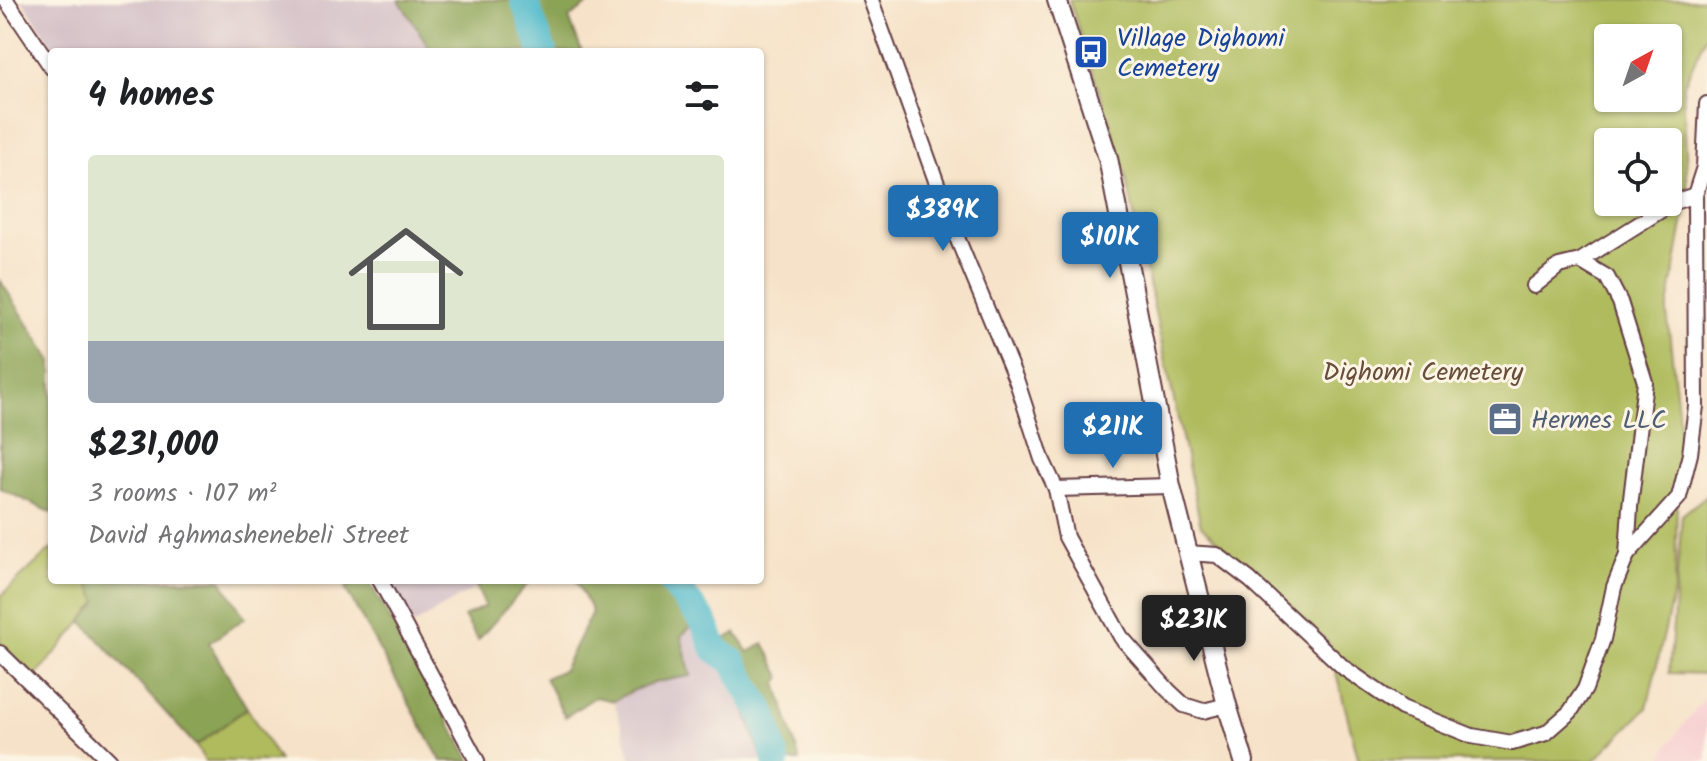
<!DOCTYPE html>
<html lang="en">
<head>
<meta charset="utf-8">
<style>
	body { margin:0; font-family:Kalam,sans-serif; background:#f2f2f2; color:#202124; height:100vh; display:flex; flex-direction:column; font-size:30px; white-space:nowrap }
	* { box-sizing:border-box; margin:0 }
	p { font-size:26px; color:#757577 }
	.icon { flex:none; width:44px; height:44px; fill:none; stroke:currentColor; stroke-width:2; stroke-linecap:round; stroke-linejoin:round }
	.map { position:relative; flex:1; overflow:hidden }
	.drawer { position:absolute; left:48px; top:48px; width:716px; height:536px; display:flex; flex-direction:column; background:#fff; border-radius:8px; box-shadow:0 2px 6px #0004 }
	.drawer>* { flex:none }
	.needle { width:52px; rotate:40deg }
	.controls { position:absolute; left:1594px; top:24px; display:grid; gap:16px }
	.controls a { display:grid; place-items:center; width:88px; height:88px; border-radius:8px; background:#fff; box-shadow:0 2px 6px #0004; font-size:40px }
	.price { position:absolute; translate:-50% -68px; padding:0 18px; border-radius:8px; background:#1f6fb2; color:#fff; font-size:26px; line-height:52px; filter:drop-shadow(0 2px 4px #0008) }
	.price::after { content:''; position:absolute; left:50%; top:48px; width:24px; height:18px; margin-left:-12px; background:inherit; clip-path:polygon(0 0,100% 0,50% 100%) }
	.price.selected { background:#222; color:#fff }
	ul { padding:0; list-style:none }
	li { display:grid; align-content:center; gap:16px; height:424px; padding:0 40px }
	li+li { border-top:2px solid #e0e0e0 }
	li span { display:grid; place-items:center; height:248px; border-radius:8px; color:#555 }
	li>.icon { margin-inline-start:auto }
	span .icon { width:144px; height:144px; fill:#fffc; stroke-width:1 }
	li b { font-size:34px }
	h2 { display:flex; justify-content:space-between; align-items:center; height:96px; padding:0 40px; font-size:34px }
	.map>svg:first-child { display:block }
	.built { fill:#f7cfd2 }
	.industrial { fill:#d2bdc6 }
	.green { fill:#afbb5d; stroke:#7c6d44; stroke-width:2; fill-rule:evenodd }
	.forest { fill:#8ba354; stroke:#6a6140; stroke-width:2 }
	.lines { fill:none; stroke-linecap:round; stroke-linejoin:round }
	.river { stroke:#4fbacc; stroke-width:28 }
	.minor-casing { stroke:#643c43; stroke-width:18 }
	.tertiary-casing { stroke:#643c43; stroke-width:22 }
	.minor { stroke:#fff; stroke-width:14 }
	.tertiary { stroke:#fff; stroke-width:18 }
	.labels { text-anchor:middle; stroke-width:6; stroke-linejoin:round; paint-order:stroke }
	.transit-label { font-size:26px; fill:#164399; stroke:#fcf5e5; text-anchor:start }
	.park-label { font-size:26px; fill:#684e3a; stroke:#fcf5e5 }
	.service-label { font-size:26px; fill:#4e5e75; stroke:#fcf5e5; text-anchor:start }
</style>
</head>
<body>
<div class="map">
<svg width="1707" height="761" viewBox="0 0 1707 761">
	<rect width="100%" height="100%" fill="#fcf5e5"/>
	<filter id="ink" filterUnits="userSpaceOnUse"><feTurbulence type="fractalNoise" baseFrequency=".0125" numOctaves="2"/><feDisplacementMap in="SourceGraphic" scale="16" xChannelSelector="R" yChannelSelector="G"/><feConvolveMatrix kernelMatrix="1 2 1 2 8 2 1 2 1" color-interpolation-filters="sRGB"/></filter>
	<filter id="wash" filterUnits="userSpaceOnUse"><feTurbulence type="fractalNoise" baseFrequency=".006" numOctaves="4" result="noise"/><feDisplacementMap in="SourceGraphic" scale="32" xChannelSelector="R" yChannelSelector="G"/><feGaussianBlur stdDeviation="1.8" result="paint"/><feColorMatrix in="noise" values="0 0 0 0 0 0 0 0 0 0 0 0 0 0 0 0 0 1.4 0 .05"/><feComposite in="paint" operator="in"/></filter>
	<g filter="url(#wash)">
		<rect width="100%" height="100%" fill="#f6e2c8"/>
		<polygon class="built" points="1707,694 1707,761 1661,761 1669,744"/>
		<g class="industrial">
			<polygon points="22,0 399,0 432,52 57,52"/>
			<polygon points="389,580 488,580 413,625"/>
			<polygon points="691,627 735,680 763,761 632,761 614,701 634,688 659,681 691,676 681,636"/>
		</g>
		<g class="green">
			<path d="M1069,0h638v34l-24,53 5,110 -21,115 12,107 -4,167 -28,122 -53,53h-235l-31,-119 -127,-116 -79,-367zM1608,38h60v60h-60zM1608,142h60v60h-60z"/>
			<polygon points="1707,495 1707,674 1669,673 1682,515"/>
			<polygon points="52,548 52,580 87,580 99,602 35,677 0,643 0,597"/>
			<polygon points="247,708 279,761 205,761 196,746"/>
		</g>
		<g class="forest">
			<polygon points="399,0 587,0 589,4 569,18 582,52 432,52"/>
			<polygon points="0,280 52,361 52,513 0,488"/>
			<polygon points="87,580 221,580 245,618 209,643 247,708 196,746 82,621 98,602"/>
			<polygon points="362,580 368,580 471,761 441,761 345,588"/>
			<polygon points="488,580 531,580 478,640 464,617 485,606 476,586"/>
			<path d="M576,580h101l39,45 9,14 11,-6 13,19 15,-9 17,34 -4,6 23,78h-37l-28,-81 -44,-53 -10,9 10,40c-29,4 -52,9 -77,25l-19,-4 -30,20 -20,-39 18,-8 29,-58z"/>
		</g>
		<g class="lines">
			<g class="river">
				<polyline points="524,0 543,52"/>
				<polyline points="671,580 704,622 715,649 733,662 765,718 776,761"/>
			</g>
		</g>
	</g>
	<g filter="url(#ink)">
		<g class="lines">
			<g class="minor-casing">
				<g id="minor">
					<polyline points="6,0 52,68"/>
					<polyline points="871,0 953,228 1017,382 1042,459 1056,489 1066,537 1121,637 1168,690 1184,705 1203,711 1227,705"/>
					<polyline points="1580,261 1674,202 1695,195"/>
					<polyline points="1056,489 1171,486"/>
					<polyline points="1187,553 1217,555 1250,580 1344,668 1402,708 1472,736 1512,743 1546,733 1570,712 1585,689 1603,639 1614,587 1627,555 1630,507 1645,382 1620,302 1607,277 1580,261 1559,266 1534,286"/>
					<polyline points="1627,555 1679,497 1690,454 1696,406 1695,195 1704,167 1707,104"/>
					<polyline points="380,580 477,761"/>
					<polyline points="0,653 110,761"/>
				</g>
			</g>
			<g class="tertiary-casing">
				<polyline id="tertiary" points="1057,0 1108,158 1171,486 1227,705 1244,761"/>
			</g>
			<use href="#minor" class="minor"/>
			<use href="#tertiary" class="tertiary"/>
		</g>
	</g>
	<defs>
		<g id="bus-square" transform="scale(1.8)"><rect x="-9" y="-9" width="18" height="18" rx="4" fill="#1a4fb4" stroke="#fcf5e5"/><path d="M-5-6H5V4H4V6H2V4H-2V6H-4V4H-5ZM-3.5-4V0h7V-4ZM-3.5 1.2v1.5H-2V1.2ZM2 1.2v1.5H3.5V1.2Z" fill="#fff"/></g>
		<g id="office-square" transform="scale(1.8)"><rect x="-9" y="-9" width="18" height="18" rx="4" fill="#5c6f8a" stroke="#fcf5e5"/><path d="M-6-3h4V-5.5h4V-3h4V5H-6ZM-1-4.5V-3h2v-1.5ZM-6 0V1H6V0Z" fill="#fff"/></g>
	</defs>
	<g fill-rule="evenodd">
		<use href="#bus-square" x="1091" y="52"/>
		<use href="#office-square" x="1505" y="419"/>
	</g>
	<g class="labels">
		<g class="transit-label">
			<text x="1117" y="46">Village Dighomi<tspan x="1117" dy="30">Cemetery</tspan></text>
		</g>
		<g class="park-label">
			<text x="1423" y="380">Dighomi Cemetery</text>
		</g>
		<g class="service-label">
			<text x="1531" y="428">Hermes LLC</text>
		</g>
	</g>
</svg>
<div class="controls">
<a><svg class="needle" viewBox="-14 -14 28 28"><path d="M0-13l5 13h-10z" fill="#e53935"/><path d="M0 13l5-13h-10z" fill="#757577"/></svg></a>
<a><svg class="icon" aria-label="locate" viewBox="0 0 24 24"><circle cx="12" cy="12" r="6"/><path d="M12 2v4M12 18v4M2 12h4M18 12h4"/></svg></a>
</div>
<b class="price" style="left:943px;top:253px">$389K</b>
<b class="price" style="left:1110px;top:280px">$101K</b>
<b class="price" style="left:1113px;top:470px">$211K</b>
<b class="price selected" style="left:1194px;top:663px">$231K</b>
<section class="drawer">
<h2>4 homes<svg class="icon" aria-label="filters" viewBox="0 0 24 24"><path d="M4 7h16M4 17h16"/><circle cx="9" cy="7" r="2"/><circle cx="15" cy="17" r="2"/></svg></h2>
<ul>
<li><span style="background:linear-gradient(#dfe7d0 75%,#9aa5b1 0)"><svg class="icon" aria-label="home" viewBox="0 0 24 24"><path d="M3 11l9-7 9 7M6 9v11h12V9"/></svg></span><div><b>$231,000</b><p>3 rooms · 107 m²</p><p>David Aghmashenebeli Street</p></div></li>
</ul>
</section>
</div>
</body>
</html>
